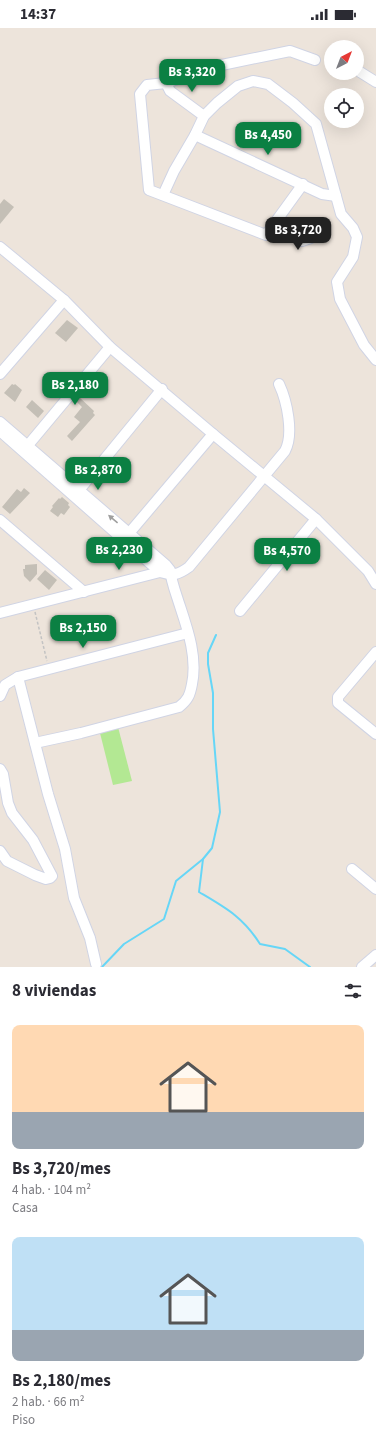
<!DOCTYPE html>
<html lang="es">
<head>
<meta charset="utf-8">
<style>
	body { margin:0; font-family:"Source Sans 3",sans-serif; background:#f7f7f7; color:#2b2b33; height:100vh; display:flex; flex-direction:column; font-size:15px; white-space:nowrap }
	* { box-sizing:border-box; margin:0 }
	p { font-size:13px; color:#7c7c81 }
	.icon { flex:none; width:22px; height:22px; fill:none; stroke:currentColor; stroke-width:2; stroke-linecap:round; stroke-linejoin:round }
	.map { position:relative; height:939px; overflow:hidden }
	.drawer { display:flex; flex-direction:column; background:#fff; flex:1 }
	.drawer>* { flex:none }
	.needle { width:26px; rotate:42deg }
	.tools { position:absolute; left:324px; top:12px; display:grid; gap:8px }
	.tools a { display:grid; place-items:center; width:40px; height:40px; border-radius:50%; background:#fff; box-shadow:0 4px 16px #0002; font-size:20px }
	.price { position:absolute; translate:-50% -34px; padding:0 9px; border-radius:8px; background:#0b8043; color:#fff; font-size:13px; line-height:26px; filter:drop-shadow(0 1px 2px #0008) }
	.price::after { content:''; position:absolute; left:50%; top:24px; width:12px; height:9px; margin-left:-6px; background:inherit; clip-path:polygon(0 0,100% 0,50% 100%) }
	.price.on { background:#222; color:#fff }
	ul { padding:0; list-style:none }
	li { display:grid; align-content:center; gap:8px; height:212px; padding:0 12px }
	li span { display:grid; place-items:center; height:124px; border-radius:8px; color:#555 }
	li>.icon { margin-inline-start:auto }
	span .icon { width:72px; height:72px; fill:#fffc; stroke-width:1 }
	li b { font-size:17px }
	h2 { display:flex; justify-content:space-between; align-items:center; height:48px; padding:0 12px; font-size:17px }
	.status { display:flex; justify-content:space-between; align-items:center; height:28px; padding:0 20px; background:#fff; direction:ltr }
	.status svg { height:11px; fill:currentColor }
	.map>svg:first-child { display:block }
	.green { fill:#b3e893 }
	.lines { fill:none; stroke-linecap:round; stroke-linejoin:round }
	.stream { stroke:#66d6f7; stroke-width:2 }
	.building { fill:#c4bfb6 }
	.minor-casing { stroke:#d0d4e4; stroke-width:12 }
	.path { stroke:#c3c3c3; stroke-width:1.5; stroke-dasharray:3 2; stroke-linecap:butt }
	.minor { stroke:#fff; stroke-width:10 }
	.oneway { fill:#9f9f9f }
</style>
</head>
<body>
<div class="status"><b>14:37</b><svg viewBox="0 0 49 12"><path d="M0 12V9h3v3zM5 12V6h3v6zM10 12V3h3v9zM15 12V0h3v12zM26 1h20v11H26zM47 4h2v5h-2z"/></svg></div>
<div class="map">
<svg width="376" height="939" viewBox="0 0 376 939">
	<rect width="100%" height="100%" fill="#ede4db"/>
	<polygon class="green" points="118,699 132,753 113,757 100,705"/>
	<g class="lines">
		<g class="stream">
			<path d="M203,831l-4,33c27,16 44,25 61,52l25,5 25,18"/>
			<polyline points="102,939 124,916 164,891 176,853 203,831 212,820 220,784 213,701 213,665 208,636 208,625 216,607"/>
		</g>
	</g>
	<g class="building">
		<polygon points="4,171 14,179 0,196 0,176"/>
		<polygon points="67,292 78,300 66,314 55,305"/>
		<polygon points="12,356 14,357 15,356 22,362 15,374 4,365"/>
		<polygon points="79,369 94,383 93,385 95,387 72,413 67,408 80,394 74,389 82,379 76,373"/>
		<polygon points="32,372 44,383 38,390 26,379"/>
		<polygon points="24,460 30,465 10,486 2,479 17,461 21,464"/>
		<polygon points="62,469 69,475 68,477 70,479 64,487 61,485 58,489 50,483 53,479 52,478 59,470 60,471"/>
		<polygon points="37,536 37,546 30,554 24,548 23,541 25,541 25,537"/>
		<polygon points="45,542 57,552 49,562 37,551"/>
	</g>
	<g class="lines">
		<g class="minor-casing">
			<g id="minor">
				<polyline points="360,44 376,54"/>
				<polyline points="166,55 170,63 204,88"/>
				<polyline points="195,107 322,166 336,168"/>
				<polyline points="303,156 266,207 149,162 140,66 147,57 166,55 212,39 290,23 315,32"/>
				<polyline points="163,167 174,143 195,107 204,88 217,75 238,58 253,53 268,56 293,75 316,96 341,186 353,200 357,209 353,229 337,254 340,271 364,317 376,332"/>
				<polyline points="273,196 302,213 311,210 314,202"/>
				<polyline points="0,219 64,272 110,319 213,406 316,491 368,543 376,556"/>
				<polyline points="0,346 64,272"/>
				<path d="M0,394l166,143 4,5c1,9 4,18 7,27 9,28 21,58 15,87 -2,11 -4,16 -13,23l-98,26 -46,10"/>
				<path d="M0,403l160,141c13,4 18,3 29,-5l96,-116c9,-17 2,-50 -6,-67"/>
				<polyline points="24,422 110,319"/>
				<polyline points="75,467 162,361"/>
				<polyline points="0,492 84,564"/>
				<polyline points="125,510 213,406"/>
				<polyline points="240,583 316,491"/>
				<polyline points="0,585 160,544"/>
				<polyline points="376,624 338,669 338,675 376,706"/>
				<polyline points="18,649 48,766 65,821 74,870 90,910 96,936"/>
				<polyline points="0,668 5,657 18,649 188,605"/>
				<polyline points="0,741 3,746 8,775 12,785 33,812 52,848 50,850 46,851 35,847 7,833 0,823"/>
				<polyline points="352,841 376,861"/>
				<polyline points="362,939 376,927"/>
			</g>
		</g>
		<polyline class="path" points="35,584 47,633"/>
		<use href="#minor" class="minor"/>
	</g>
	<defs><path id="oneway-solid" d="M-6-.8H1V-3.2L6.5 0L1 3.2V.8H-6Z"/></defs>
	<use class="oneway" href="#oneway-solid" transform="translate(113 491) rotate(-140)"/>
</svg>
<div class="tools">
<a><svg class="needle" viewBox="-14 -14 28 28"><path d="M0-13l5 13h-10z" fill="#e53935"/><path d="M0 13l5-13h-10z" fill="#7c7c81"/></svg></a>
<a><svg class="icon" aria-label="locate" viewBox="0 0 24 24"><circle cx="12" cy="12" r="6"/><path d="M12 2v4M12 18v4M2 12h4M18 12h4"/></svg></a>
</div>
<b class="price" style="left:192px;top:65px">Bs 3,320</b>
<b class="price" style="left:268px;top:128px">Bs 4,450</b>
<b class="price on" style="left:298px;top:223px">Bs 3,720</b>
<b class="price" style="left:75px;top:378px">Bs 2,180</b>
<b class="price" style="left:98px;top:463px">Bs 2,870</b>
<b class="price" style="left:119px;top:543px">Bs 2,230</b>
<b class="price" style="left:287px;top:544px">Bs 4,570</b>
<b class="price" style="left:83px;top:621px">Bs 2,150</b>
</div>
<section class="drawer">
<h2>8 viviendas<svg class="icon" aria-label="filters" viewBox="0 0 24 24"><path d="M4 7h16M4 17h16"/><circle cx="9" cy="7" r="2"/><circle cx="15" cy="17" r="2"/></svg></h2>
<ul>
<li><span style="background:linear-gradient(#ffd9b3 70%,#9aa5b1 0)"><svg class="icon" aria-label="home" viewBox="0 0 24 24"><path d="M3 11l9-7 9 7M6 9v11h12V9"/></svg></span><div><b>Bs 3,720/mes</b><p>4 hab. · 104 m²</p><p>Casa</p></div></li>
<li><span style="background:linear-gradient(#bfe0f5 75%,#9aa5b1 0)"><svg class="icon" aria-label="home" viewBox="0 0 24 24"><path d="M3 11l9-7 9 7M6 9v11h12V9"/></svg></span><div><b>Bs 2,180/mes</b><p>2 hab. · 66 m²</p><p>Piso</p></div></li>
</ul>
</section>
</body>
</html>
